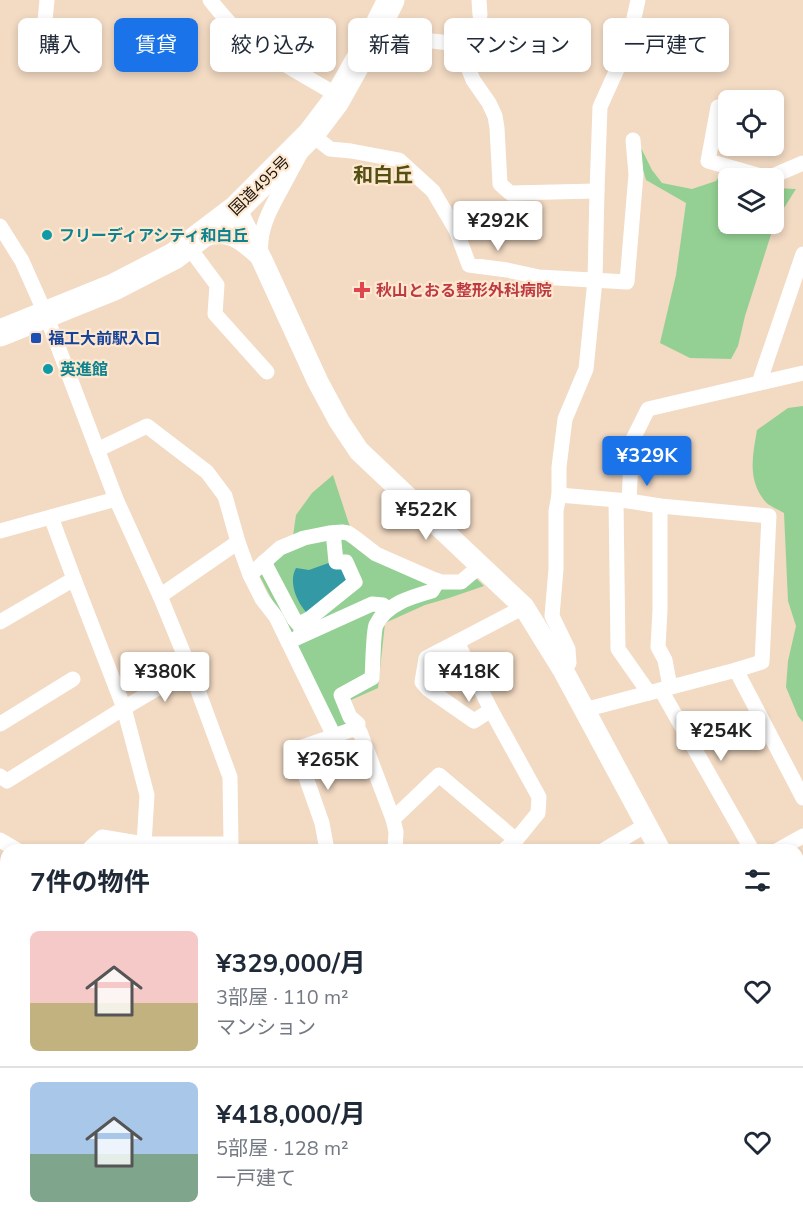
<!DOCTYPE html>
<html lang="ja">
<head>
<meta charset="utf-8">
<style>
	body { margin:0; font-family:"Nunito Sans","Noto Sans JP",sans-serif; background:#f2f2f3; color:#1f2937; height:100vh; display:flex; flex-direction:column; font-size:22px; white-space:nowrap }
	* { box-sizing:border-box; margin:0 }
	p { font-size:20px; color:#747a83 }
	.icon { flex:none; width:33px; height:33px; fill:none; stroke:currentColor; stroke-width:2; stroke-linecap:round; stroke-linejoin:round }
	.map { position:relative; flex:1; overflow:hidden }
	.details { position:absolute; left:0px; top:844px; width:804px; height:386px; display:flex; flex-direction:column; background:#fff; border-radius:18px 18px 0 0; box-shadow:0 3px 9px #0003 }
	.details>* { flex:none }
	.top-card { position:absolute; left:18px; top:18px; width:768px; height:54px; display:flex; gap:12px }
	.tools { position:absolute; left:718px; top:90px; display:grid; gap:12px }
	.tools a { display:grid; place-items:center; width:66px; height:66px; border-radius:9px; background:#fff; box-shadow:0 3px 9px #0003; font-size:30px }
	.price { position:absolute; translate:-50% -51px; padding:0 14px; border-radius:6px; background:#fff; color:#222; font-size:20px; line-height:39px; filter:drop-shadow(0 2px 3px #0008) }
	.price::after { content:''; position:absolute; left:50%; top:36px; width:18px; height:14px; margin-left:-9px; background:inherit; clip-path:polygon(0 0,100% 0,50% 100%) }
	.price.current { background:#1a73e8; color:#fff }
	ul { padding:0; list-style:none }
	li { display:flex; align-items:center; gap:18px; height:150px; padding:0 30px }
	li+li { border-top:2px solid #e0e1e3 }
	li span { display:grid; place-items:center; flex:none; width:168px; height:120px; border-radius:9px; color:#555 }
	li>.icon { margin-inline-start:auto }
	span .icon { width:72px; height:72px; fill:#fffc; stroke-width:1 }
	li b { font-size:26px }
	h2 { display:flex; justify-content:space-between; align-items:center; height:72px; padding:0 30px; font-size:26px }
	.pill { padding:0 21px; border-radius:9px; background:#fff; box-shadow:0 3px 9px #0003; font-size:21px; line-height:54px }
	.pill.current { background:#1a73e8; color:#fff }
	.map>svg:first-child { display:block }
	.green { fill:#94d093 }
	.water { fill:#3299a5 }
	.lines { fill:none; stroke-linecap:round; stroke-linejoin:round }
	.street { stroke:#fff; stroke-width:15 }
	.secondary { stroke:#fff; stroke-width:21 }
	.highway { stroke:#fff; stroke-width:27 }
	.culture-dot { fill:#0f9aa8; stroke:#ffe8d0; stroke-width:2 }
	.health-dot { fill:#e0444e; stroke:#ffe8d0; stroke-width:2 }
	.transit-dot { fill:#1a4fb4; stroke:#ffe8d0; stroke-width:2 }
	.labels { text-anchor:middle; stroke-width:4.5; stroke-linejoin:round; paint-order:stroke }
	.street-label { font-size:16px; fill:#1c140c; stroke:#ffe8d0 }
	.culture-label { font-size:16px; font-weight:bold; fill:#0d838f; stroke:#ffe8d0; text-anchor:start }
	.health-label { font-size:16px; font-weight:bold; fill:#be3a42; stroke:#ffe8d0; text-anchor:start }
	.transit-label { font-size:16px; font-weight:bold; fill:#164399; stroke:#ffe8d0; text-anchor:start }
	.quarter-label { font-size:20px; font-weight:bold; fill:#534f10; stroke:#ffe8d0 }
</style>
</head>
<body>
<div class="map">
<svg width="803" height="1229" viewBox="0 0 803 1229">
	<rect width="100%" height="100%" fill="#f2dac3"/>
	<g class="green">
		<polygon points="640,146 652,170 662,183 692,189 716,181 723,171 745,178 729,178 729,224 774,224 774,188 796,189 775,222 745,316 738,346 731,359 690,358 660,343 676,275 686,203 646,180 639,157"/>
		<path d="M803,406v316l-5,-6 -12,-29 2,-26 8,-35 -8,-25 -4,-88c-6,-4 -16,-7 -20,-13 -17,-22 -11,-46 -7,-70l31,-22z"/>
		<polygon points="333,475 349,524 362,544 450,580 468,570 484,586 449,598 425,605 385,623 378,688 351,700 359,720 338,727 253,563 293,536 296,515 312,493"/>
	</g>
	<path class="water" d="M337,560l17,17 -46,37c-11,-11 -20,-32 -12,-46l13,2z"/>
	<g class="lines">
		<g class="street">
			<path d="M210,0c10,12 19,24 31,34 30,24 65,43 98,62"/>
			<polyline points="479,0 480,15"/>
			<polyline points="384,14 396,31 414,39 459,44 473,80 489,103 495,116 497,128 500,184 510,193 597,191"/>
			<polyline points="43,41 47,0"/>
			<polyline points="718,107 708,161 768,178"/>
			<polyline points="768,178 803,163"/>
			<polyline points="0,226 22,261 46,315 116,499 160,596 190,669 230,777 231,844 144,844 102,837 88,850"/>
			<path d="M205,239c23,-8 35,3 52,18"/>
			<polyline points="188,246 217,285 215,314 267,372"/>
			<path d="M261,255c-3,-27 11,-49 23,-71 9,-17 18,-33 27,-50l19,15 21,2 48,9 34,31 23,39 13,35 38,5 32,7 88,5 9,-108 -3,-34"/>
			<polyline points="759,383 803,254"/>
			<polyline points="97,450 147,426 207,472 225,496 238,542 250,575 262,599 276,617 334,736 353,729 360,732 393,819 396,832 395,850"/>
			<polyline points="559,495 629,501 660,506 769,516 762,662 736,670 584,710"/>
			<polyline points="616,501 618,649 649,693"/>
			<polyline points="629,501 632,441 648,409 803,373"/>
			<polyline points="660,506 660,610 658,647 665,660 670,687"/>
			<polyline points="51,517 74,579 124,708 147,795 144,844"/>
			<polyline points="0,531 116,499"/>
			<polyline points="264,562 294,619 301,627 301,633"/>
			<polyline points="250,575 280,548 304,538 329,533 342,532 348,533 354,537 376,554 433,579 441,582 461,582 480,566"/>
			<polyline points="160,596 238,542"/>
			<polyline points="0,622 74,579"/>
			<polyline points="299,624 309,619 355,582 346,562 336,562 334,542 334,533"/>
			<polyline points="288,642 372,604 383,605 388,609"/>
			<polyline points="457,642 426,658 422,682 428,689 474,721 491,710"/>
			<polyline points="563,670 569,663 568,649 552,616 556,569 556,511 559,495 559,467 565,419 586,369 595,280 597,191 600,107 628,45 638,0"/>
			<polyline points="736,670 803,798"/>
			<polyline points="661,690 752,850"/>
			<polyline points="0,724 73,679"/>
			<path d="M357,731l1,-7 -8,-7 -9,-22 31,-17c1,-11 1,-46 4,-53 10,-21 35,-28 56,-34l6,-10"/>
			<polyline points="0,776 7,781 124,708 190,669"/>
			<polyline points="393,819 439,775 516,840"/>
			<polyline points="0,840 17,850"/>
			<polyline points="327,850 322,823 296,749 334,736"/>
			<polyline points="504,850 516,840 538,813 539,797 491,710 457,642 524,607"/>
			<polyline points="604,850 646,825"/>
			<polyline points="778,850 803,836"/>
			<polyline points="0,879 6,881"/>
			<polyline points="0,1103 6,1107"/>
			<polyline points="798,1147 803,1148"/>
			<polyline points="0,1154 6,1145"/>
			<polyline points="0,1190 6,1195"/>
			<polyline points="47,1224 54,1229"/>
			<polyline points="172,1224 179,1229"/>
			<polyline points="777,1224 777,1229"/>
			<polyline points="566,1229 569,1224"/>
			<polyline points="699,1229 699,1224"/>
		</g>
		<g class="secondary">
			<polyline points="236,209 262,260 318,382 339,421 359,451 524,607 563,670 660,850"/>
			<polyline points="0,1045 6,1049"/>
			<polyline points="798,1059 803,1062"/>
			<polyline points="257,1224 264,1229"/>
		</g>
		<polyline class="highway" points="0,333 114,287 174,256 236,209 311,134 336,101 378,26 391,0"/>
	</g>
	<g class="culture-dot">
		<circle cx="47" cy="235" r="6"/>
		<circle cx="48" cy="369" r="6"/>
	</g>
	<path class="health-dot" d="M359 281h6v6h6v6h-6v6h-6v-6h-6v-6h6z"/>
	<rect class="transit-dot" x="30" y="332" width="12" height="12" rx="3"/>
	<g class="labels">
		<g class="street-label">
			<text transform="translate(259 185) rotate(-44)" y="6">国道495号</text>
		</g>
		<g class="culture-label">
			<text x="59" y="241">フリーディアシティ和白丘</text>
			<text x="60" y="375">英進館</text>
		</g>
		<g class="health-label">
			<text x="376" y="296">秋山とおる整形外科病院</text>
		</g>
		<g class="transit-label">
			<text x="48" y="344">福工大前駅入口</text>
		</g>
		<g class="quarter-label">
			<text x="383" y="182">和白丘</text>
		</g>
	</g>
</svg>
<div class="tools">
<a><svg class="icon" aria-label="locate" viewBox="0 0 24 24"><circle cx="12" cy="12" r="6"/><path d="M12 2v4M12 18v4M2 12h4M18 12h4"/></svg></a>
<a><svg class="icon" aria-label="layers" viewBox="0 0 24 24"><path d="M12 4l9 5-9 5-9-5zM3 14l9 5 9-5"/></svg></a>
</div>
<b class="price" style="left:498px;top:252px">¥292K</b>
<b class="price current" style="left:647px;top:487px">¥329K</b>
<b class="price" style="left:426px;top:541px">¥522K</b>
<b class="price" style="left:165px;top:703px">¥380K</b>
<b class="price" style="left:469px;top:703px">¥418K</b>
<b class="price" style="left:721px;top:762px">¥254K</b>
<b class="price" style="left:328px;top:791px">¥265K</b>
<div class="top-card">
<a class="pill">購入</a>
<a class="pill current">賃貸</a>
<a class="pill">絞り込み</a>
<a class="pill">新着</a>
<a class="pill">マンション</a>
<a class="pill">一戸建て</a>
</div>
<section class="details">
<h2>7件の物件<svg class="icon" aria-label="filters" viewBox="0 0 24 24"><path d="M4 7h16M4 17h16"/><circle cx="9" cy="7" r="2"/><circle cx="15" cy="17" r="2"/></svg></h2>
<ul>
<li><span style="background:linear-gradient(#f6c9c9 60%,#c2b280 0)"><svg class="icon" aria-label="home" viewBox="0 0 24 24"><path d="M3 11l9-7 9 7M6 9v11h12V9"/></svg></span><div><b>¥329,000/月</b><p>3部屋 · 110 m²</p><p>マンション</p></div><svg class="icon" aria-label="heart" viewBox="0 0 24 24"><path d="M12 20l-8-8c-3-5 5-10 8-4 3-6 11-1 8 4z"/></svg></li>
<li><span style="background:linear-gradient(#a9c7e8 60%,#7fa58c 0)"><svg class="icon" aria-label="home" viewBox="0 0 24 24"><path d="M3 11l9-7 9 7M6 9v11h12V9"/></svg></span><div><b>¥418,000/月</b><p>5部屋 · 128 m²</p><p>一戸建て</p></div><svg class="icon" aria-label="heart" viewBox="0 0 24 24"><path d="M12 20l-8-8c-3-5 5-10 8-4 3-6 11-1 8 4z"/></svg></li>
</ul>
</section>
</div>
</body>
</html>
